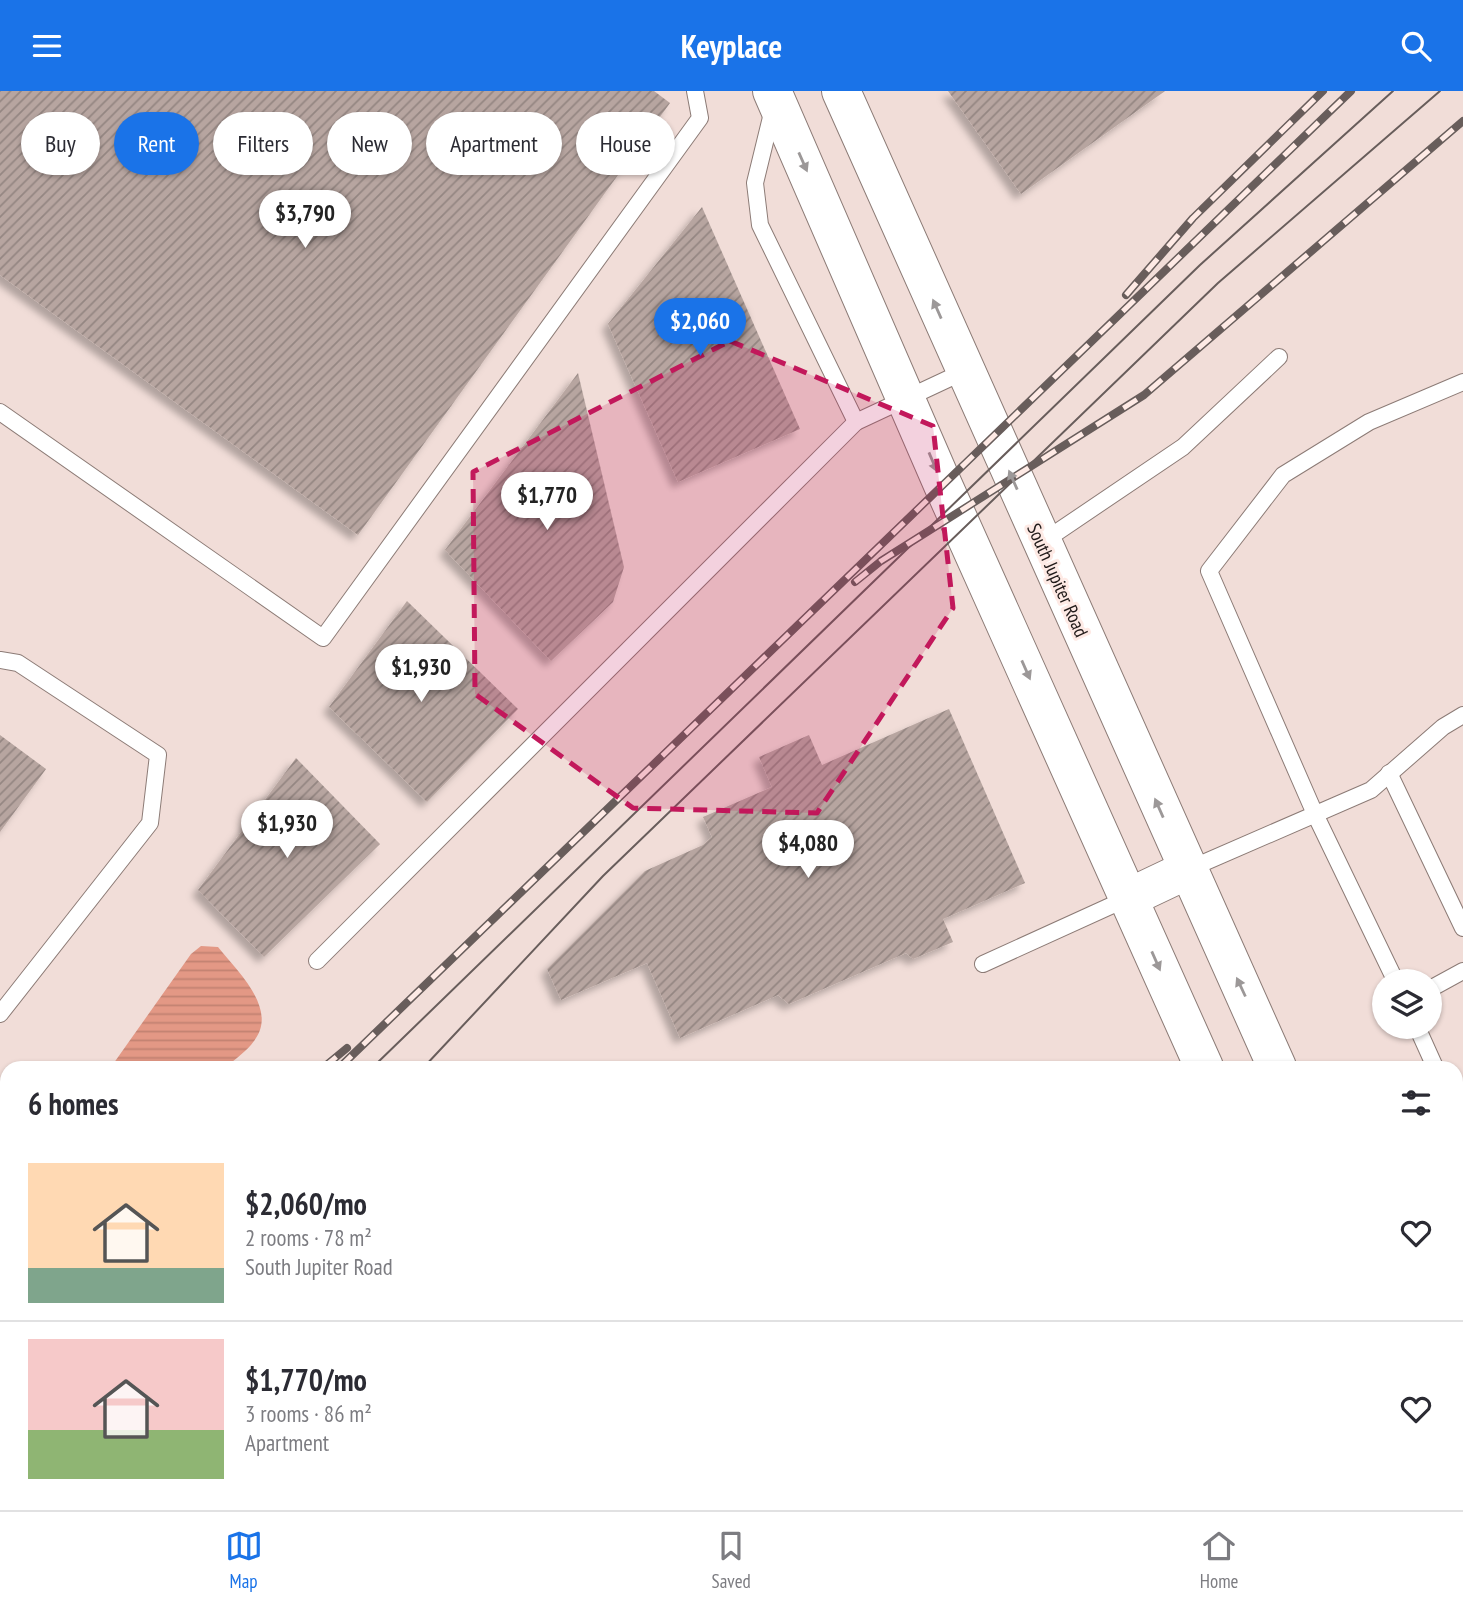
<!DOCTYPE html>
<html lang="en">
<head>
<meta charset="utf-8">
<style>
	body { margin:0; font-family:"PT Sans Narrow",sans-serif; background:#f2f2f3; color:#2b2b33; height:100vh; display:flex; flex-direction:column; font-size:26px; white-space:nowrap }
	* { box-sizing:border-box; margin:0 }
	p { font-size:23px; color:#7c7c81 }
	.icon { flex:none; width:38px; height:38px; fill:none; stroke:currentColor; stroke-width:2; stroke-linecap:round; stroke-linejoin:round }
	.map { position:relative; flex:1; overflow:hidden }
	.panel { position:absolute; left:0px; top:970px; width:1463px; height:450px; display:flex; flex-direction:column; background:#fff; border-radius:21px 21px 0 0; box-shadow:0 2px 5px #0004 }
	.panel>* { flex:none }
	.top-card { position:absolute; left:21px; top:21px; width:700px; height:63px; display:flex; gap:14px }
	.fabs { position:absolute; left:1372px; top:878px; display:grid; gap:14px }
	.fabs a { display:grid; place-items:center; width:70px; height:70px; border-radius:50%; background:#fff; box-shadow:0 2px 5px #0004; font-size:35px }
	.price { position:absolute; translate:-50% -60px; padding:0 16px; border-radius:24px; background:#fff; color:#222; font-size:23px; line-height:46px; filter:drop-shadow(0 2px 4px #0008) }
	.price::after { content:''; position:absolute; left:50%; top:42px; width:21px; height:16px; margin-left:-10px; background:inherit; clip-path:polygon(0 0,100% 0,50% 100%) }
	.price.selected { background:#1a73e8; color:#fff }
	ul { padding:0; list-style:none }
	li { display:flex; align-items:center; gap:21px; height:175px; padding:0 28px }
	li+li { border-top:2px solid #e1e1e2 }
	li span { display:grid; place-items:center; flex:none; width:196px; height:140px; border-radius:0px; color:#555 }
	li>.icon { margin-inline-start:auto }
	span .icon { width:84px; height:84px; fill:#fffc; stroke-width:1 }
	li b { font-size:30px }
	h2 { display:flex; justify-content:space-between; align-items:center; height:84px; padding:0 28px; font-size:30px }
	.pill { padding:0 24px; border-radius:32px; background:#fff; box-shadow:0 2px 5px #0004; font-size:24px; line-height:63px }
	.pill.selected { background:#1a73e8; color:#fff }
	header { display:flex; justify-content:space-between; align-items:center; height:91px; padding:0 28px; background:#1a73e8; color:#fff; font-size:32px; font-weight:800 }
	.menu { display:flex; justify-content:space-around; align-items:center; height:98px; border-top:2px solid #e1e1e2; background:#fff; font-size:19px; color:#7c7c81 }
	.menu a { display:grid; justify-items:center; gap:4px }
	.menu .selected { color:#1a73e8 }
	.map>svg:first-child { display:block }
	.water { fill:url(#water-rules) }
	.building { fill:url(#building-hatch); filter:url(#shadow) }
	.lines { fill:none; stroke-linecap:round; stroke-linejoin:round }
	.lane-casing { stroke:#8c7b76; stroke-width:18 }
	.secondary-casing { stroke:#8c7b76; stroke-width:40 }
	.primary-casing { stroke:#8c7b76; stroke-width:40 }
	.lane { stroke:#fff; stroke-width:16 }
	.secondary { stroke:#fff; stroke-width:38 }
	.primary { stroke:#fff; stroke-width:38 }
	.tram { stroke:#685d5b; stroke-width:2 }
	.rail-casing { stroke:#685d5b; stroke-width:8 }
	.rail { stroke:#feeae5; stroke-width:5; stroke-dasharray:16; stroke-linecap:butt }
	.oneway { fill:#9c9898 }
	.marked { fill:#c2185b; fill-opacity:0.2; stroke:#c2185b; stroke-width:5; stroke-dasharray:14 9; stroke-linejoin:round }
	.labels { text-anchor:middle; stroke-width:6; stroke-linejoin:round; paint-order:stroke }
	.street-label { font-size:19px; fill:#221b1a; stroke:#feeae5 }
</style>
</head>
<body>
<header><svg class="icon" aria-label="menu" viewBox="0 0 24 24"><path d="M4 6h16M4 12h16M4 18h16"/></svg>Keyplace<svg class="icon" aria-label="search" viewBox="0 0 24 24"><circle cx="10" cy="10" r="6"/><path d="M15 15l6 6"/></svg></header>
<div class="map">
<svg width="1463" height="1419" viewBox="0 0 1463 1419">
	<defs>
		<pattern id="water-rules" width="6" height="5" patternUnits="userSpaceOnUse" patternTransform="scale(1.75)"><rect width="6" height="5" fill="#e39885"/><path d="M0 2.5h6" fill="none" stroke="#c28272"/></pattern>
		<pattern id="building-hatch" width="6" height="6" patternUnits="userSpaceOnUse" patternTransform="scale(1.75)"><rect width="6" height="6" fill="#b7a5a0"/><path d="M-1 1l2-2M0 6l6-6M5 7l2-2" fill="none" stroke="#948682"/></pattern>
		<filter id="shadow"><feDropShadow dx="-6" dy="6" stdDeviation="3.5" flood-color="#0004"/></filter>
	</defs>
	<rect width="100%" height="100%" fill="#f1ddd8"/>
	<path class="water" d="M201,855l17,1c19,24 61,62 36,94 -7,10 -19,18 -28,26h-115l80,-113z"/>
	<g class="building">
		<polygon points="0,0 654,0 670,12 358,444 0,184"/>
		<polygon points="948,0 1165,0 1021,103"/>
		<polygon points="702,116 800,338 678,391 608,233"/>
		<polygon points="578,282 624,476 613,511 551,570 445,459"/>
		<polygon points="407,510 518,618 427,711 329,616"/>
		<polygon points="949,618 1025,792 943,828 953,851 913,868 906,862 789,913 778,904 680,947 647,872 561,909 547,878 645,780 703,754 712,746 703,726 772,696 759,666 809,644 822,674"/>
		<polygon points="0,644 46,678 0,741"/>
		<polygon points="296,667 380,753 264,866 198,799"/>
	</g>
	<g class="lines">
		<g class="lane-casing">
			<g id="lane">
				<polyline points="773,18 755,92 760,134 856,331 965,280"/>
				<polyline points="0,321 323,547 700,27 695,0"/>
				<polyline points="1041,452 1183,356 1279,266"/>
				<polyline points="0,569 18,572 158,664 150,732 0,923"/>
				<polyline points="1389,682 1463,837"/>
				<polyline points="1187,779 1371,699 1443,636 1463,624"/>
				<polyline points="317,870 856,331"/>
				<polyline points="983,873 1128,807"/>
				<polyline points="1396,891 1315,723 1209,480 1283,384 1369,331 1463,291"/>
				<polyline points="1430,898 1463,880"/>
				<polyline points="1417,936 1435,976"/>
				<polyline points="1456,1022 1463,1038"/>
				<polyline points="136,1412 139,1419"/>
				<polyline points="595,1412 598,1419"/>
				<polyline points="65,1419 72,1412"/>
				<polyline points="1130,1419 1146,1412"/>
			</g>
		</g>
		<g class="secondary-casing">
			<g id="secondary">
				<polyline points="1456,1341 1463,1338"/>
				<polyline points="1270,1419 1286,1412"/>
			</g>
		</g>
		<g class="primary-casing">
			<g id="primary">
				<polyline points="772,0 943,394 1204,976"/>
				<polyline points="841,0 1277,976"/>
				<polyline points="1128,807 1187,779"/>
				<polyline points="1456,1372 1463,1387"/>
				<polyline points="1400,1412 1403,1419"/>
			</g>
		</g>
		<use href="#lane" class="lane"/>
		<use href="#secondary" class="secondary"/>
		<use href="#primary" class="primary"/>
		<g class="tram">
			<polyline points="373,976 1200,174 1393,0"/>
			<polyline points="424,976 603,785 1218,192 1440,0"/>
			<polyline points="0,1340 7,1333"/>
			<polyline points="0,1400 7,1393"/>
		</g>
		<g class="rail-casing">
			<g id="rail">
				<polyline points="1126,204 1193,127 1323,0"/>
				<polyline points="855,491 881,470 1144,304 1463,30"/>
				<polyline points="324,976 347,957"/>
				<polyline points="340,976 1351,0"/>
				<polyline points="0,1283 7,1276"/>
				<polyline points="0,1306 7,1300"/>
			</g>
		</g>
		<use href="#rail" class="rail"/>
	</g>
	<defs><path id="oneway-solid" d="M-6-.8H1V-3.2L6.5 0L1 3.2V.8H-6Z" transform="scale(1.75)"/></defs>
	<g class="oneway">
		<use href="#oneway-solid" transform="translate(803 71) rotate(66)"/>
		<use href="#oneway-solid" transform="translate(937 218) rotate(-114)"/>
		<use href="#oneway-solid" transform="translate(933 371) rotate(67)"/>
		<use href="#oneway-solid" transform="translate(1013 389) rotate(-114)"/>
		<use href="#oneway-solid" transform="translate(1026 579) rotate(66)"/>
		<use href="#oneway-solid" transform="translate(1159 717) rotate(-114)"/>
		<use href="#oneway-solid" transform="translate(1156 870) rotate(66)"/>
		<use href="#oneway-solid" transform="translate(1241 896) rotate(-115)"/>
	</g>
	<path class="marked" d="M730,250l203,85 20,182 -136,205 -184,-5 -158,-114 -2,-222z"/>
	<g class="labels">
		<g class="street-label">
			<text transform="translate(1058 489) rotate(66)" y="7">South Jupiter Road</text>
		</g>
	</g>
</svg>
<div class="fabs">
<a><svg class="icon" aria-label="layers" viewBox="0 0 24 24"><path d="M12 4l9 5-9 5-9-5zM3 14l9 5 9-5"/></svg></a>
</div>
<b class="price" style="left:305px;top:159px">$3,790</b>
<b class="price selected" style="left:700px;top:267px">$2,060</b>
<b class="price" style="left:547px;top:441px">$1,770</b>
<b class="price" style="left:421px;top:613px">$1,930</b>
<b class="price" style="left:287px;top:769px">$1,930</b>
<b class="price" style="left:808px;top:789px">$4,080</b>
<div class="top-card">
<a class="pill">Buy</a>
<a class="pill selected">Rent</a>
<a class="pill">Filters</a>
<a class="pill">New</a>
<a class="pill">Apartment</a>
<a class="pill">House</a>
</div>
<section class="panel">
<h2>6 homes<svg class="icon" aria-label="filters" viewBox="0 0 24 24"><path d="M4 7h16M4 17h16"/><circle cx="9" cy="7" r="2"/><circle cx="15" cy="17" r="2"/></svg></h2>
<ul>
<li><span style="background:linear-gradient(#ffd9b3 75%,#7fa58c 0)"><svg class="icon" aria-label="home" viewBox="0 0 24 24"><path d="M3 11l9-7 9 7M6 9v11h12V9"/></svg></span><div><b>$2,060/mo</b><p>2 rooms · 78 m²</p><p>South Jupiter Road</p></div><svg class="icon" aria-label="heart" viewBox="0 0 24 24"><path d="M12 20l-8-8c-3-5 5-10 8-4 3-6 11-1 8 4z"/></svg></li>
<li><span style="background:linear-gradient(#f6c9c9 65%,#8fb573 0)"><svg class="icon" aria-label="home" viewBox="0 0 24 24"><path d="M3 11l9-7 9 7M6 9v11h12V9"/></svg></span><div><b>$1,770/mo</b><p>3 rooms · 86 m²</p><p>Apartment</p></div><svg class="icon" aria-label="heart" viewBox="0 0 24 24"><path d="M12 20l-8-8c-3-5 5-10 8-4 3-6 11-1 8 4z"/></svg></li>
</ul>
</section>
</div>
<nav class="menu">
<a class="selected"><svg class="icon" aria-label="map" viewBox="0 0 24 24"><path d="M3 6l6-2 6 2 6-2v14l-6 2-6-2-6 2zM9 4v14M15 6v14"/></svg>Map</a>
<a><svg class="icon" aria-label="saved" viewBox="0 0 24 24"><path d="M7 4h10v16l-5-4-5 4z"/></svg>Saved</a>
<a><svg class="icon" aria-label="home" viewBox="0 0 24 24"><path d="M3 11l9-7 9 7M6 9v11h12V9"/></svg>Home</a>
</nav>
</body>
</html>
